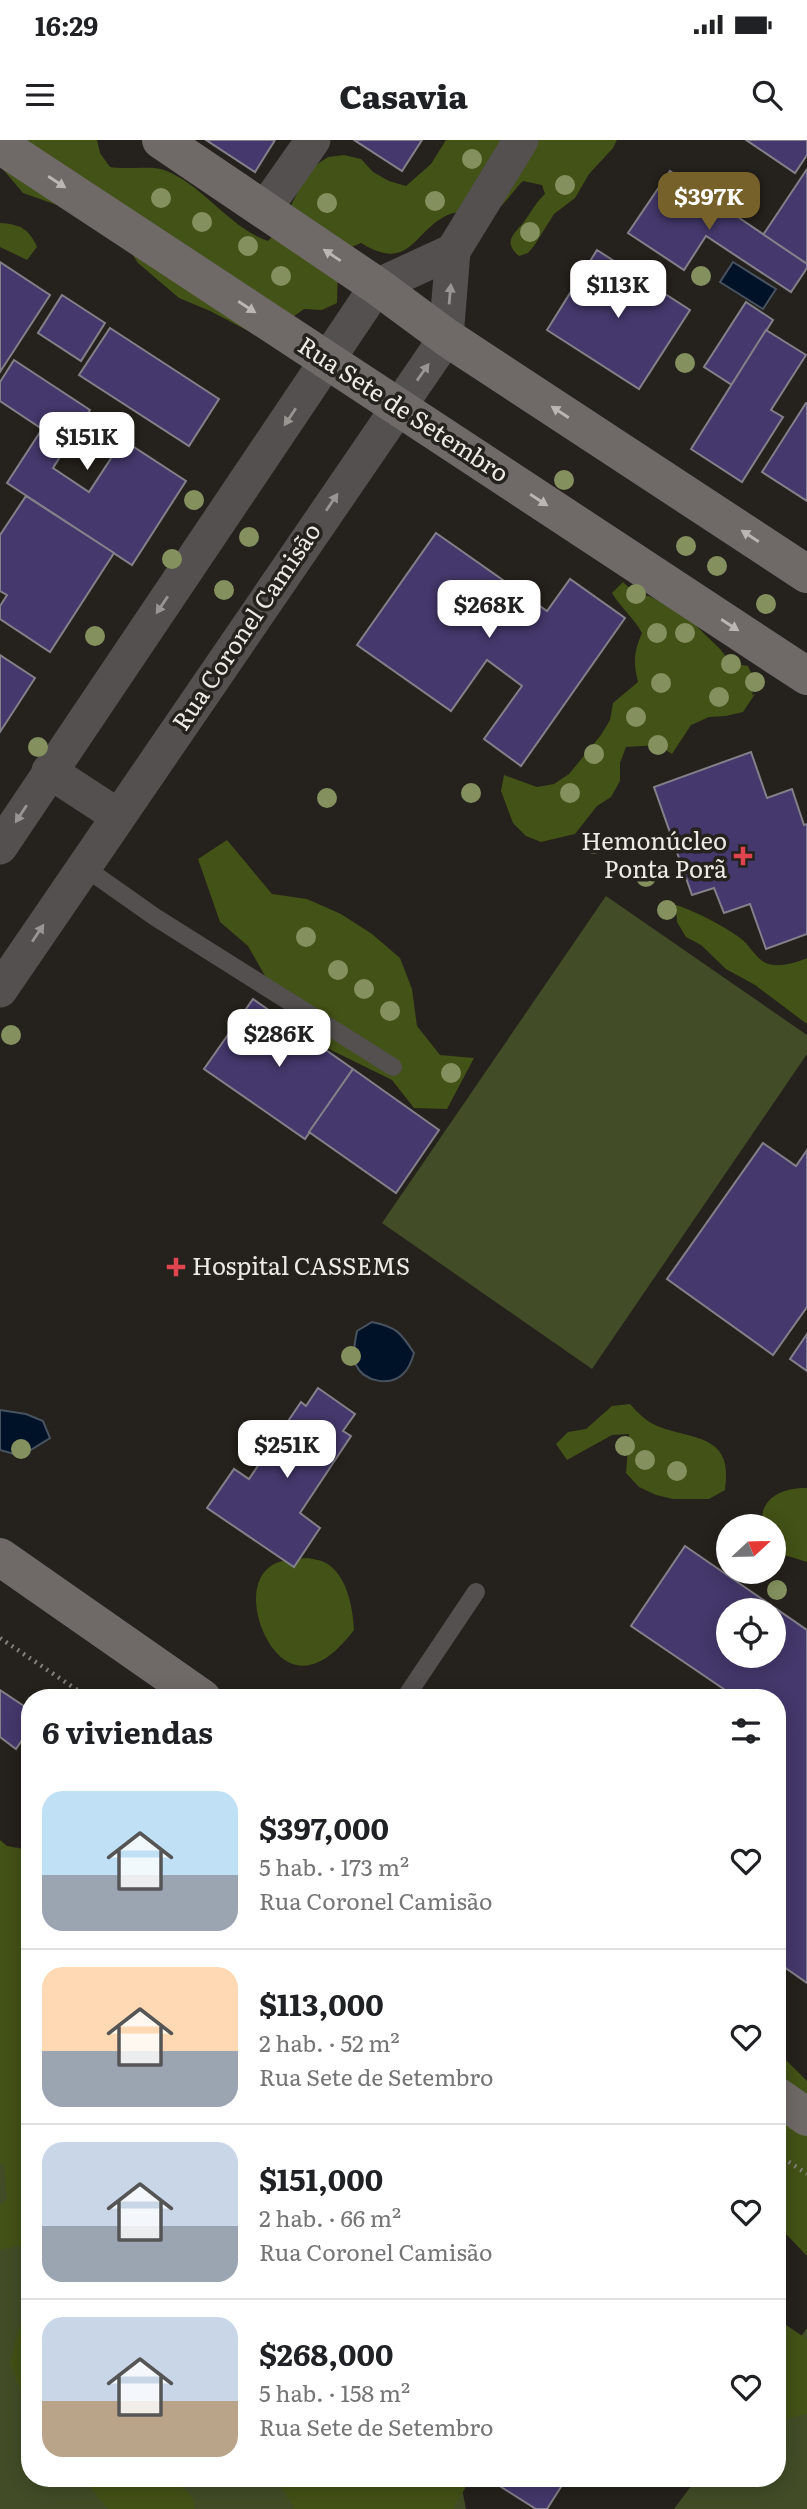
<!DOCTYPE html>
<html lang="es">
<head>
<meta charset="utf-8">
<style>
	body { margin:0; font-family:Literata,serif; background:#f2f2f2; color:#202124; height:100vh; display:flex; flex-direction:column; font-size:26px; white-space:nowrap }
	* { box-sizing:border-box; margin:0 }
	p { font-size:23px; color:#757577 }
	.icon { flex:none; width:38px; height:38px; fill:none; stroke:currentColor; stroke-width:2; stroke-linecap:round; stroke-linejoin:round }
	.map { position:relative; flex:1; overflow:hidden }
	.details { position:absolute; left:21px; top:1549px; width:765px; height:798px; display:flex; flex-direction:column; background:#fff; border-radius:28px; box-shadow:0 4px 18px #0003 }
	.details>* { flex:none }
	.needle { width:46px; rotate:68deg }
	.tools { position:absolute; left:716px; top:1374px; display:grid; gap:14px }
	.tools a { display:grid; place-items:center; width:70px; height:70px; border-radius:50%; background:#fff; box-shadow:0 4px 18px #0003; font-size:35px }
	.price { position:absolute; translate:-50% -60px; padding:0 16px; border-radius:14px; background:#fff; color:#222; font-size:23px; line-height:46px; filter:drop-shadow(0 2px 4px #0008) }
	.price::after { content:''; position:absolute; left:50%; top:42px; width:21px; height:16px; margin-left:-10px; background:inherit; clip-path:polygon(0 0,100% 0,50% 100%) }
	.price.on { background:#76612b; color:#fff }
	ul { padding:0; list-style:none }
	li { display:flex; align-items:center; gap:21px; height:175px; padding:0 21px }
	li+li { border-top:2px solid #e0e0e0 }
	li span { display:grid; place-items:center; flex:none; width:196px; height:140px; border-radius:21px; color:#555 }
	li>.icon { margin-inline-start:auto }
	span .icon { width:84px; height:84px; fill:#fffc; stroke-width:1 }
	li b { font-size:30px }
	h2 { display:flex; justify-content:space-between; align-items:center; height:84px; padding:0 21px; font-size:30px }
	.status { display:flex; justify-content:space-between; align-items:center; height:49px; padding:0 35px; background:#fff; direction:ltr }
	.status svg { height:19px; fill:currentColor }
	header { display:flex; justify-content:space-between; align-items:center; height:91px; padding:0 21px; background:#fff; font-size:32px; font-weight:800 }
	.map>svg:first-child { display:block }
	.green { fill:#424d27 }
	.forest { fill:#435216 }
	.water { fill:#001227; stroke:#475360; stroke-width:2 }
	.building { fill:#44386c; stroke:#828189; stroke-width:2; fill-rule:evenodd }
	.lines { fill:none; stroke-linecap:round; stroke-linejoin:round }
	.path { stroke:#827f7a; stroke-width:4.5; stroke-dasharray:2 5; stroke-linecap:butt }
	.lane { stroke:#53504f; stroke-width:18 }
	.street { stroke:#53504f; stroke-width:35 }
	.secondary { stroke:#6f6968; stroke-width:38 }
	.tree { fill:#84915f }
	.oneway { fill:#bbb6b4 }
	.oneway2 { fill:#989593 }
	.health-dot { fill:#e0444e; stroke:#25211c; stroke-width:2.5 }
	.labels { text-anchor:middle; stroke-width:7; stroke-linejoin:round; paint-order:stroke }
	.street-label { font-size:24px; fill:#edeae6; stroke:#25211c }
	.poi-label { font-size:24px; fill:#edeae6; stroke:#25211c; text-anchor:end }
</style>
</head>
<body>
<div class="status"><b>16:29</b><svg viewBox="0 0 49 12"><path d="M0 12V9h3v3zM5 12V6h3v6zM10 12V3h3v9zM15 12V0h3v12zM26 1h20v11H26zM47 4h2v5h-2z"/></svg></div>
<header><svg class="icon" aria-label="menu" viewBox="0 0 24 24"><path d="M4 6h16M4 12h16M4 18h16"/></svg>Casavia<svg class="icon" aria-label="search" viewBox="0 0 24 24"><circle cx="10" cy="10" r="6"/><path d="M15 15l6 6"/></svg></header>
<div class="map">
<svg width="807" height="2369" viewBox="0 0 807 2369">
	<rect width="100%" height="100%" fill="#25211c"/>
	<g class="green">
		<polygon points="606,756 807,895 807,914 592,1229 382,1083"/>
		<polygon points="0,1711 30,1730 30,2338 460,2338 466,2369 0,2369"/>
		<polygon points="807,2188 807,2369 674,2369 697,2338 777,2338 777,2229"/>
	</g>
	<g class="forest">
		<path d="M0,0h97l3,13 10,14c15,3 43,-2 54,3 40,15 64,57 104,71l12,-13 23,-47 10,-14 15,-10 16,-2 17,4 12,13 16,9 17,5 25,-22 15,-24h171l-4,8 -24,26 -14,24 -21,16 -20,32 -6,7 -9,3c-16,-14 -6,-21 4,-33 8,-10 12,-20 22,-29l-3,-9 -19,-4c-11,10 -20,29 -35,33 -12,3 -24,-5 -38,0 -37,15 -38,60 -89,29l-16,7 -7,16 -1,37 -15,7 -18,-1 -14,10 -34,16 -46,-24 -31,-13 -41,-35 -10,-15 -71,-43 -34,-12 -23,-27z"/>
		<path d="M0,83c20,1 29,6 37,24l-10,13 -27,-13z"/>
		<path d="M623,442l13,12 13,2 33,16 38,37 11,14 17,3 7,16 -3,13 3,-1 -12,18 -17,4 -17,1 -18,8 -19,29 -14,-9 -32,2 -6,16v18l-9,16 -14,9 -22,28 -34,8 -15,-6 -13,-13 -12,-32 3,-16 33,12 17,-3 15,-10 32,-39 9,-15 3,-17 25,-21c-5,-19 -4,-31 4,-49 -8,-15 -21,-25 -30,-40z"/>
		<polygon points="227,700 272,754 307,759 341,774 372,794 400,818 412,849 417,886 440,915 474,918 447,969 414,968 392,940 329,909 281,864 248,806 220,782 198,719"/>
		<path d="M676,765c15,4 52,23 64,33 9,6 15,19 24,24 12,7 32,1 43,-4v66l-52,-39 -29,-16 -25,-24 -15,-8 -9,-15z"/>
		<path d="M630,1264c8,9 15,16 25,21 37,16 79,7 70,65l-16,9h-36l-17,-4 -17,-8 -13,-14 3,-39 -17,1 -45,25 -11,-16 12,-12 18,-3 26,-23z"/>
		<path d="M807,1348v74l-32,-10 -1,-26h-11c-6,-28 21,-39 44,-38z"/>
		<path d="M308,1418c5,1 12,2 16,4 23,11 29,46 30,68 -13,17 -34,40 -58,35 -33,-6 -60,-84 -20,-102 10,-4 21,-4 32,-5z"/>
		<polygon points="0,1700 7,1706 30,1710 30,2106 28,2103 0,2110 0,2065 7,2059 4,2025 0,2023"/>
		<polygon points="777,1911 807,1941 807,2116 785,2093 777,2073"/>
		<polygon points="30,2172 30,2259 22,2255 10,2223 18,2190"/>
		<polygon points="777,2179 807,2199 807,2274 784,2279 777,2265"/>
		<polygon points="83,2338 175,2338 193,2359 195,2369 108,2369"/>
		<polygon points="275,2338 471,2338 453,2369 295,2369"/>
	</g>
	<g class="water">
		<polygon points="733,122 776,149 763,169 720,142"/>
		<path d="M372,1182c25,5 29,11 42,31 -2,7 -5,15 -10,20 -13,14 -40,9 -48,-8 -4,-11 -1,-23 1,-34z"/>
		<polygon points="0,1270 26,1274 43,1281 50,1298 21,1316 0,1310"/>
	</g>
	<g class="building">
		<polygon points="206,0 275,0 255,32"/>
		<polygon points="354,0 422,0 402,31"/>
		<polygon points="746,0 807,0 807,15 795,33"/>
		<polygon points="807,29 807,124 763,95"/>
		<polygon points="670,31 807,124 807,128 791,152 706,96 684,130 628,93"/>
		<polygon points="597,110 690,170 639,249 547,190"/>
		<polygon points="0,122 50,155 0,232"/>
		<polygon points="62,155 105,183 81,221 38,193"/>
		<polygon points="746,162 773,180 732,245 704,227"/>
		<polygon points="110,188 219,259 189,306 79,235"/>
		<polygon points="766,190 806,215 771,270 783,277 742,342 691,309"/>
		<polygon points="14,220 90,270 53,328 89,352 123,300 186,341 132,425 7,343 42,289 0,261 0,242"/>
		<polygon points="806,263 807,263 807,361 762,332"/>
		<polygon points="26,356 114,413 50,512 0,479 0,466 7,455 0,451 0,395"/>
		<polygon points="436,393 547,471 570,439 625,478 521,626 484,599 522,546 487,520 451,571 357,505"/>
		<polygon points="0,515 35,538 0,592"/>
		<polygon points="751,612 767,658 792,649 804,685 807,684 807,794 766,809 750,764 724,773 714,748 692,755 654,647"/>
		<polygon points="253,859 353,929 305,999 204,929"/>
		<polygon points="353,929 439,990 396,1053 309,992"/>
		<polygon points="763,1003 796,1026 807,1010 807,1167 773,1215 667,1139"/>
		<polygon points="807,1194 807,1231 790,1219"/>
		<polygon points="318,1248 355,1274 343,1291 351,1296 300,1373 320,1388 294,1427 207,1368 234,1329 249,1339 301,1262 306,1266"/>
		<path d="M685,1406l122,84v353l-30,-21v-264h-40l-106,-72zM728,1470h46v46h-46z"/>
		<polygon points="0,1550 30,1570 30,1588 16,1609 0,1597"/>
		<polygon points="491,2338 565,2338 566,2339 547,2369 536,2369 490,2340"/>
	</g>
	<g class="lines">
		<g class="path">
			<polyline points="0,1498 89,1558"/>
			<polyline points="777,2014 807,2034"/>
		</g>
		<g class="lane">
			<polyline points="84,727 155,777 393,927"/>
			<polyline points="405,1558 476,1452"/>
		</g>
		<g class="street">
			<polyline points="264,70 313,0"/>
			<polyline points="49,631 118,676"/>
			<polyline points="0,707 377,146 453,111"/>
			<polyline points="0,850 437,211 446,197 453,111 521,0"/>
		</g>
		<g class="secondary">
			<polyline points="161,0 377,146 446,197 807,434"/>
			<polyline points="0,5 807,536"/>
			<polyline points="0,1417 202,1558"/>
			<polyline points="777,1956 807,1977"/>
		</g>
	</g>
	<g class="tree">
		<circle cx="472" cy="19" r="10"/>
		<circle cx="565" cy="45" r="10"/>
		<circle cx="161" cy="58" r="10"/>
		<circle cx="435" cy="61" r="10"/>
		<circle cx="327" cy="63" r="10"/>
		<circle cx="202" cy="82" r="10"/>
		<circle cx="530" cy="92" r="10"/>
		<circle cx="248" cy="106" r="10"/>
		<circle cx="281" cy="136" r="10"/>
		<circle cx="701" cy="136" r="10"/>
		<circle cx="685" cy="223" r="10"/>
		<circle cx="564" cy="340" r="10"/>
		<circle cx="194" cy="360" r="10"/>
		<circle cx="249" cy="397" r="10"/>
		<circle cx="686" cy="406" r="10"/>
		<circle cx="172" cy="419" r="10"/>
		<circle cx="717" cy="426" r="10"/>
		<circle cx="224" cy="450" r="10"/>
		<circle cx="636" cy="454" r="10"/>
		<circle cx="766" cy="464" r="10"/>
		<circle cx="657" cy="493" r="10"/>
		<circle cx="685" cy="493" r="10"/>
		<circle cx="95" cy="496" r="10"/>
		<circle cx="731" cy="524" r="10"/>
		<circle cx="755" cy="542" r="10"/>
		<circle cx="661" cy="543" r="10"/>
		<circle cx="719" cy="557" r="10"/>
		<circle cx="636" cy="577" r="10"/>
		<circle cx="658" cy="605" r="10"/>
		<circle cx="38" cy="607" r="10"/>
		<circle cx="594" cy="614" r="10"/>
		<circle cx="471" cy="653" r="10"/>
		<circle cx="570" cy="653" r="10"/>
		<circle cx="327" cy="658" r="10"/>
		<circle cx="594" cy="704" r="10"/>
		<circle cx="646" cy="737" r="10"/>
		<circle cx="667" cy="770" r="10"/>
		<circle cx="306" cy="797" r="10"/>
		<circle cx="338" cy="830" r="10"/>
		<circle cx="364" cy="849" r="10"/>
		<circle cx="390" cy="871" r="10"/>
		<circle cx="11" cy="895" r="10"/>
		<circle cx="451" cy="933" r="10"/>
		<circle cx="351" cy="1216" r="10"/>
		<circle cx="625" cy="1306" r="10"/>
		<circle cx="21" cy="1309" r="10"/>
		<circle cx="645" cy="1320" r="10"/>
		<circle cx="677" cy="1331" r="10"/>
		<circle cx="777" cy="1450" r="10"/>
	</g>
	<defs><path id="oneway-solid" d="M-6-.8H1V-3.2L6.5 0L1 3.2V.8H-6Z" transform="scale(1.75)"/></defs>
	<g class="oneway">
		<use href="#oneway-solid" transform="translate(57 42) rotate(33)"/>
		<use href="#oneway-solid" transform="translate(332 115) rotate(-146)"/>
		<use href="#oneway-solid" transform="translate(247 167) rotate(33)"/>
		<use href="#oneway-solid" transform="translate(560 272) rotate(-147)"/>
		<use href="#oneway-solid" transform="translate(539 360) rotate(33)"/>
		<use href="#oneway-solid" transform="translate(750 396) rotate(-147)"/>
		<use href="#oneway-solid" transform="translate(730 485) rotate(33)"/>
	</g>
	<g class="oneway2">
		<use href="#oneway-solid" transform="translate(450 154) rotate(-85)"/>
		<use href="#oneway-solid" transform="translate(423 232) rotate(-55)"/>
		<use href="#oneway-solid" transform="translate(290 277) rotate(124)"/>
		<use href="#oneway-solid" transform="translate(332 362) rotate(-56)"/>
		<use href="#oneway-solid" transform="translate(162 465) rotate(124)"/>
		<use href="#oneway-solid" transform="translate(21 674) rotate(123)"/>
		<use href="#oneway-solid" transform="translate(38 793) rotate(-56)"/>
	</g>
	<g class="health-dot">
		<path d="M739.5 705.5h7v7h7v7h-7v7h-7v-7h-7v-7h7z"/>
		<path d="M172.5 1116.5h7v7h7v7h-7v7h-7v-7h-7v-7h7z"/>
	</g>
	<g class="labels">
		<g class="street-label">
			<text transform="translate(403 270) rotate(33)" y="8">Rua Sete de Setembro</text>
			<text transform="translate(247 487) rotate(-56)" y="8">Rua Coronel Camisão</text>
		</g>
		<g class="poi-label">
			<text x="727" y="710">Hemonúcleo<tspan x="727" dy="28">Ponta Porã</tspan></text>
			<text x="192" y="1135" text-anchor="start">Hospital CASSEMS</text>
		</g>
	</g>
</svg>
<div class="tools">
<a><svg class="needle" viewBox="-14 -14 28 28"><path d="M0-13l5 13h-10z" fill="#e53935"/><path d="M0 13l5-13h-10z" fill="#757577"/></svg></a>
<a><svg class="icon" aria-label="locate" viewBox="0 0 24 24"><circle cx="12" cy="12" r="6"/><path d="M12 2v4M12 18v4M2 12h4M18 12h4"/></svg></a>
</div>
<b class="price on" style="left:709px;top:92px">$397K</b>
<b class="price" style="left:618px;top:180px">$113K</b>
<b class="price" style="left:87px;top:332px">$151K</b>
<b class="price" style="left:489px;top:500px">$268K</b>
<b class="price" style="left:279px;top:929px">$286K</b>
<b class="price" style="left:287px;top:1340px">$251K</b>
<section class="details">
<h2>6 viviendas<svg class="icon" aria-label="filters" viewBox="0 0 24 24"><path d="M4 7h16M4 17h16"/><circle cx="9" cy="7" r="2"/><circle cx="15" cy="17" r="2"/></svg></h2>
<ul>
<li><span style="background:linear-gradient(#bfe0f5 60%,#9aa5b1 0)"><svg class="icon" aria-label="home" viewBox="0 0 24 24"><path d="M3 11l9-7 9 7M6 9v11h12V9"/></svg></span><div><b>$397,000</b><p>5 hab. · 173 m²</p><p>Rua Coronel Camisão</p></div><svg class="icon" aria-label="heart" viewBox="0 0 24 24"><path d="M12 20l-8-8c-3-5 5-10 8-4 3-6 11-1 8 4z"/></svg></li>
<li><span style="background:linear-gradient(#ffd9b3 60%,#9aa5b1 0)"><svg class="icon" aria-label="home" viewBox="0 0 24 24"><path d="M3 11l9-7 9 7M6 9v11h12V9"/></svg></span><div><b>$113,000</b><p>2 hab. · 52 m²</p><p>Rua Sete de Setembro</p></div><svg class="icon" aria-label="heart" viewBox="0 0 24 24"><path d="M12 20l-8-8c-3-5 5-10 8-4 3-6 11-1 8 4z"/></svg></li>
<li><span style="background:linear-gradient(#c9d6e8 60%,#9aa5b1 0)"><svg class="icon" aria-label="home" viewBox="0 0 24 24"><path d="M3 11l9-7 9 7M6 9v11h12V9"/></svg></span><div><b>$151,000</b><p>2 hab. · 66 m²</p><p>Rua Coronel Camisão</p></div><svg class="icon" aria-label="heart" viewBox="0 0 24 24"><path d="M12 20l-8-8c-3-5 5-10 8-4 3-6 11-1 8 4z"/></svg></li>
<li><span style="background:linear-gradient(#c9d6e8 60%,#b9a48a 0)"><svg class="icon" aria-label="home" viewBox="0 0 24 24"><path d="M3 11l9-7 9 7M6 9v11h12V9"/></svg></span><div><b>$268,000</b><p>5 hab. · 158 m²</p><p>Rua Sete de Setembro</p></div><svg class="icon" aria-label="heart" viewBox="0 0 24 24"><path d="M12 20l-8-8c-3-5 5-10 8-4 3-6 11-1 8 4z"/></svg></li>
</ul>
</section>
</div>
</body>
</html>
